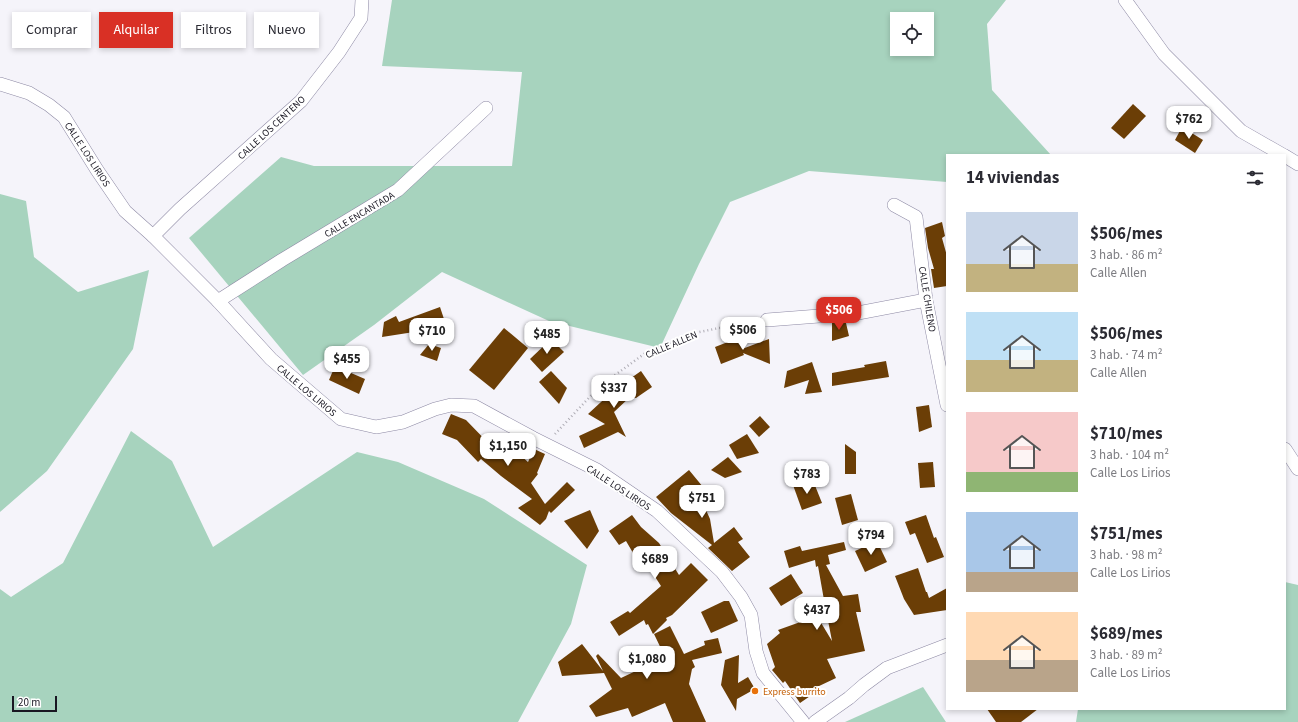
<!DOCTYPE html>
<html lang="es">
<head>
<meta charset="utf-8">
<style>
	body { margin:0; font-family:"Source Sans 3",sans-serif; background:#f2f2f3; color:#2b2b33; height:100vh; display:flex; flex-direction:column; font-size:15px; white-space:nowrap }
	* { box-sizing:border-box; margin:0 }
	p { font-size:13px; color:#7c7c81 }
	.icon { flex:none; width:22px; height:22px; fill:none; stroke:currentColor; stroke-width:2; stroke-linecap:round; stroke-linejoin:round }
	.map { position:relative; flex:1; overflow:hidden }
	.sheet { position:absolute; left:946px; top:154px; width:340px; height:556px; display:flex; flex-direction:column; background:#fff; border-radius:0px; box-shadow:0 2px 6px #0003 }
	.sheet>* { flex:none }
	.hud { position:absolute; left:12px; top:12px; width:380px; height:36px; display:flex; gap:8px }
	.tools { position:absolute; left:890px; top:12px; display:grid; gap:8px }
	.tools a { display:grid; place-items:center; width:44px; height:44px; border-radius:0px; background:#fff; box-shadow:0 2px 6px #0003; font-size:20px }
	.scale { position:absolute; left:12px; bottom:10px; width:45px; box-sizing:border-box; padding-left:4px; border:2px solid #191722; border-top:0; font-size:11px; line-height:14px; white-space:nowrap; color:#191722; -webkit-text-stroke:3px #fff; paint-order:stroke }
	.price { position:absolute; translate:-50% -34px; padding:0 9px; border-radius:8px; background:#fff; color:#222; font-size:13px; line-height:26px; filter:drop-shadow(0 1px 2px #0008) }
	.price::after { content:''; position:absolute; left:50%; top:24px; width:12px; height:9px; margin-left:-6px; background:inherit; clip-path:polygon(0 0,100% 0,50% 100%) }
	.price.on { background:#d93025; color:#fff }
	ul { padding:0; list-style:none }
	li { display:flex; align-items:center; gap:12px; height:100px; padding:0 20px }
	li span { display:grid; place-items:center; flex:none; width:112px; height:80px; border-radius:0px; color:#555 }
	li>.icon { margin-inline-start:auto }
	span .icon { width:48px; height:48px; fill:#fffc; stroke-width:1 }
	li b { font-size:17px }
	h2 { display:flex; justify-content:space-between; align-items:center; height:48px; padding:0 20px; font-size:17px }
	.chip { padding:0 14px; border-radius:0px; background:#fff; box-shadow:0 2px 6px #0003; font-size:14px; line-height:36px }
	.chip.on { background:#d93025; color:#fff }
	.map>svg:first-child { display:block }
	.green { fill:#a7d3be; fill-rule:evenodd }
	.building { fill:#6b3e06 }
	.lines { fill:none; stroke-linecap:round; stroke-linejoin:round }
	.street-casing { stroke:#8d89a4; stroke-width:14 }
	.path { stroke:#aeacb4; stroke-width:2.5; stroke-dasharray:1 3; stroke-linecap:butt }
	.street { stroke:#fff; stroke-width:13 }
	.food-dot { fill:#e8710a; stroke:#fff; stroke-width:1.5 }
	.labels { text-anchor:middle; stroke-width:4; stroke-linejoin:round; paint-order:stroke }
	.street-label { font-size:10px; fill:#191722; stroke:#fff }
	.food-label { font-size:10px; fill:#c56008; stroke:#fff; text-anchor:start }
</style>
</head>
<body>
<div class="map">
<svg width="1298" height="722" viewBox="0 0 1298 722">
	<rect width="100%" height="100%" fill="#f5f4fa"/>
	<g class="green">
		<path d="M392,0h614l-19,24 5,66 59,65h-104v27l-138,-11 -79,31 -31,62 -39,84 -111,-27 -107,-49 -68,53 -71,50 -114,-137 92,-81 33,9h198l10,-94 -140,-6zM897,19h30v30h-30z"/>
		<polygon points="0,194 26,201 34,257 78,292 149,270 133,349 47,471 0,512"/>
		<polygon points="131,431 172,461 213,547 357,452 398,462 484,499 587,565 571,624 518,722 0,722 0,589 11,597 63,563"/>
		<polygon points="1285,582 1298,585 1298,722 1076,722 1078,709 1285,709"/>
		<polygon points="923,687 946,722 845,722"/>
	</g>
	<g class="building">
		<polygon points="1133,104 1146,116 1124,139 1111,128"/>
		<polygon points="1182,127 1203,140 1195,153 1175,140"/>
		<polygon points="942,222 945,236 942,238 947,256 947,286 934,288 931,269 934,269 928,248 925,228"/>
		<polygon points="440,307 446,325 415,336 414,332 382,337 384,322 396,316 399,322"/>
		<polygon points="832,323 846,323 849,336 832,341"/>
		<polygon points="504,328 528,348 494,390 469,370"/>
		<polygon points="738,338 742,349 769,339 770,364 743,353 744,355 721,364 715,347"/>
		<polygon points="551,339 564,352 542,372 530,359"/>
		<polygon points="429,344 441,348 437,361 420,355"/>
		<polygon points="886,361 889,377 832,386 832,373 865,367 864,365"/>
		<polygon points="812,362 822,392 805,394 809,380 784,388 787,371"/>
		<polygon points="335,366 365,379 359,394 329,380"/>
		<polygon points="551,371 567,388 559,404 539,382"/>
		<polygon points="641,371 652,387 636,398 630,397 614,412 626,437 618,432 584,448 579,436 605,424 588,414 614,390"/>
		<polygon points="929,405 932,427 919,432 916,407"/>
		<polygon points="451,414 466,420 496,451 502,439 528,462 534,449 545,454 537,473 538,474 531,483 545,504 567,482 575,490 551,513 549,511 546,519 540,525 518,508 532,499 501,476 481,459 478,462 457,440 442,434"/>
		<polygon points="760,416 770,427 759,437 749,426"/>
		<polygon points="747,434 759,453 737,459 729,445"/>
		<polygon points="845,444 856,452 856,474 845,474"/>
		<polygon points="728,457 742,472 725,478 711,470"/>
		<polygon points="933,462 935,487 920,488 918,463"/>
		<polygon points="689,470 703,487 698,492 710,519 714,543 734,527 743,539 738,542 750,557 732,571 708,548 712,545 671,513 656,497"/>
		<polygon points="814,483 822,503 802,510 793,485"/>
		<polygon points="851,494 858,520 842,525 835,498"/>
		<polygon points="590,510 599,531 587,549 564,521"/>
		<polygon points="632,515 641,527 659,543 679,575 691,563 708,580 672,615 666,618 667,620 653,634 648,624 646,625 644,620 619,636 610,622 628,611 630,613 661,586 641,555 636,558 626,541 619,545 609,531"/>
		<polygon points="926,515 934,538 936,537 944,557 927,563 915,533 910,535 905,522"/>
		<polygon points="877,541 887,562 865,572 855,551"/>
		<polygon points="844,542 846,550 828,555 830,564 826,565 843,596 858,594 861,612 856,612 865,651 827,659 836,678 817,687 819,690 800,703 785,681 783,683 772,670 775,667 767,644 780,633 778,630 817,616 832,641 824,600 818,566 816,567 815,560 789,568 784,551 800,546 802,551"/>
		<polygon points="918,568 926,592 927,592 929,598 947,588 947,610 914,615 904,599 895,576"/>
		<polygon points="791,574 803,593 781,606 769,588"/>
		<polygon points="724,601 729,601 738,621 711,633 701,612"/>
		<polygon points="670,626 684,654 705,645 704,641 718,638 722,653 692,660 695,667 692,669 689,684 706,722 673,722 665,703 632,717 628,708 596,717 589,706 612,689 604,673 562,676 558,662 582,644 603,671 596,656 598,654 621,678 640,669 641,672 667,661 654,634"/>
		<polygon points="739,655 738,683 748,677 755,689 737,699 736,711 721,685 725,660"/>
		<polygon points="987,709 1038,709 1021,722 996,722"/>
	</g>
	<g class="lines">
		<g class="street-casing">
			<g id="street">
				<polyline points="1125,0 1164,54 1241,131 1283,155"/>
				<polyline points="0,84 29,93 49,105 64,117 97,170 125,211 153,236 218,301 271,359 341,419 376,427 403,422 435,409 451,405 474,406 533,438 597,470 657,511 722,572 741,597 751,615 756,651 763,673 803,722"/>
				<polyline points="1285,156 1298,164"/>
				<polyline points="894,205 916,217 926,300 947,405"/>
				<polyline points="153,236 180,209 301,101 339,52 361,18 362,0"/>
				<polyline points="218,301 282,260 398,190 486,108"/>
				<polyline points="767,320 858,313 926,300"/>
				<polyline points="1285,449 1298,469"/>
				<polyline points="815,722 849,698 864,685 887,668 947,645"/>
			</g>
		</g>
		<polyline class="path" points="555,434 600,386 644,354 694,333 755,321"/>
		<use href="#street" class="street"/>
	</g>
	<circle class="food-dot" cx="755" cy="691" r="4"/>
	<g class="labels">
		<g class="street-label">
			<text transform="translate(271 127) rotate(-43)" y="4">CALLE LOS CENTENO</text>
			<text transform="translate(88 154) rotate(57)" y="4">CALLE LOS LIRIOS</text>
			<text transform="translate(359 214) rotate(-31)" y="4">CALLE ENCANTADA</text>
			<text transform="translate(928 299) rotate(81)" y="4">CALLE CHILENO</text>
			<text transform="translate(671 344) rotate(-23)" y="4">CALLE ALLEN</text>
			<text transform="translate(307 390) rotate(40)" y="4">CALLE LOS LIRIOS</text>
			<text transform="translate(619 487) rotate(33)" y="4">CALLE LOS LIRIOS</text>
		</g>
		<g class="food-label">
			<text x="763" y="695">Express burrito</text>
		</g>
	</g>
</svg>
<div class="tools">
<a><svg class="icon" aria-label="locate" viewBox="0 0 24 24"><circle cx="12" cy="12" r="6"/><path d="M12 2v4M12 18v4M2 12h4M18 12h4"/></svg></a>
</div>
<div class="scale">20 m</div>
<b class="price" style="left:1189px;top:140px">$762</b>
<b class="price on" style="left:839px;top:331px">$506</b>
<b class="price" style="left:743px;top:351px">$506</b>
<b class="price" style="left:432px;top:352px">$710</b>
<b class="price" style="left:547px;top:355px">$485</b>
<b class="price" style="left:347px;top:380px">$455</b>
<b class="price" style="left:614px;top:409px">$337</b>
<b class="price" style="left:508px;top:467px">$1,150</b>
<b class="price" style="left:807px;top:495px">$783</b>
<b class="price" style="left:702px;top:519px">$751</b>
<b class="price" style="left:871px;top:556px">$794</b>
<b class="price" style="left:655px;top:580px">$689</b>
<b class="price" style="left:817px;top:631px">$437</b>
<b class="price" style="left:647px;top:680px">$1,080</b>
<div class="hud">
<a class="chip">Comprar</a>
<a class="chip on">Alquilar</a>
<a class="chip">Filtros</a>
<a class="chip">Nuevo</a>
</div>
<section class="sheet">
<h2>14 viviendas<svg class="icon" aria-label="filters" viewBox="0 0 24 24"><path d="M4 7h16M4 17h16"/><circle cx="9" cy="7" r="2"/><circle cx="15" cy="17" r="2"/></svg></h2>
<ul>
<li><span style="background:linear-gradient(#c9d6e8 65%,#c2b280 0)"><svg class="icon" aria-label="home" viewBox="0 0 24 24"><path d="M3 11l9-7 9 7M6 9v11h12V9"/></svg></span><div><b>$506/mes</b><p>3 hab. · 86 m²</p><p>Calle Allen</p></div></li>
<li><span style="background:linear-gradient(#bfe0f5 60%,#c2b280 0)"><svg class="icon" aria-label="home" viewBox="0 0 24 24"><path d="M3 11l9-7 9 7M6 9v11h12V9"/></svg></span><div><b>$506/mes</b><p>3 hab. · 74 m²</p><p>Calle Allen</p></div></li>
<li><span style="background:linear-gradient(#f6c9c9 75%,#8fb573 0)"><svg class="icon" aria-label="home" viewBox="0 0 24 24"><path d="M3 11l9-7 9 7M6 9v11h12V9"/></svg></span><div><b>$710/mes</b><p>3 hab. · 104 m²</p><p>Calle Los Lirios</p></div></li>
<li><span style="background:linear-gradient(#a9c7e8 75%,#b9a48a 0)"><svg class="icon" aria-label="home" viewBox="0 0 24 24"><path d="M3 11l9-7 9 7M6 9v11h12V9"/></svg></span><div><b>$751/mes</b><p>3 hab. · 98 m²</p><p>Calle Los Lirios</p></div></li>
<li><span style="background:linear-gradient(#ffd9b3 60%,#b9a48a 0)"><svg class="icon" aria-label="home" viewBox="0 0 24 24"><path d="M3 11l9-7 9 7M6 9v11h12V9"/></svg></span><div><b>$689/mes</b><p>3 hab. · 89 m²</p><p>Calle Los Lirios</p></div></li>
</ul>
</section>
</div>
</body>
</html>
